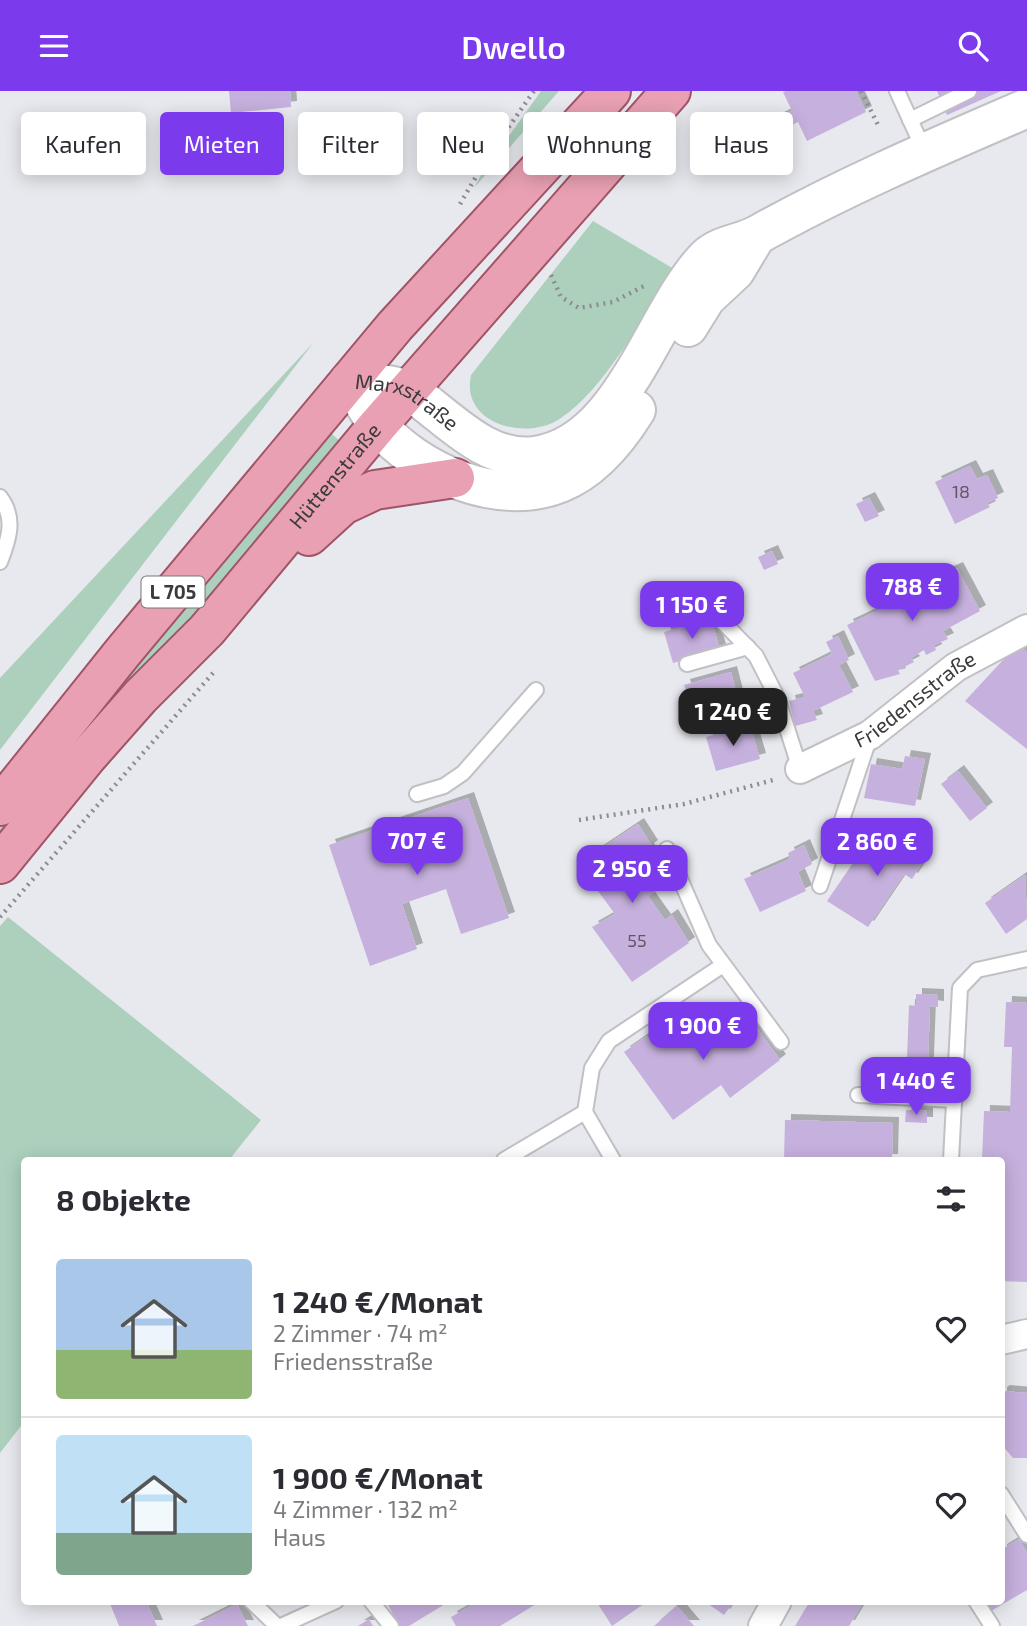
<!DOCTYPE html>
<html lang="de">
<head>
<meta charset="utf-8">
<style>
	body { margin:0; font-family:"Exo 2",sans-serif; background:#f7f7f7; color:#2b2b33; height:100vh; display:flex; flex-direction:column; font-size:26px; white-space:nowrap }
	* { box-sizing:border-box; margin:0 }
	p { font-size:23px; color:#7c7c81 }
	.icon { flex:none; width:38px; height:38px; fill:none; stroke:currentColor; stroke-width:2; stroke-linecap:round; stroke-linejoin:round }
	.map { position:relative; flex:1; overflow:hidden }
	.sheet { position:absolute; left:21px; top:1066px; width:984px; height:448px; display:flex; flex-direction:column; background:#fff; border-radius:7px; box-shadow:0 4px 18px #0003 }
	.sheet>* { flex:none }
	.guide { position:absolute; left:21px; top:21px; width:985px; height:63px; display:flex; gap:14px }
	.price { position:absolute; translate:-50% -60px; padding:0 16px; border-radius:14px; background:#7c3aed; color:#fff; font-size:23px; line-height:46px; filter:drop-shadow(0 2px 4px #0008) }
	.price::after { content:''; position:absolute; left:50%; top:42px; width:21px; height:16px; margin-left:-10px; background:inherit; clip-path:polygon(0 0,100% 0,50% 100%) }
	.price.on { background:#222; color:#fff }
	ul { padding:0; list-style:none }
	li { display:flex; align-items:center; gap:21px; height:175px; padding:0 35px }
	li+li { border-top:2px solid #e1e1e2 }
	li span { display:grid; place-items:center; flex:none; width:196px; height:140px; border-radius:7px; color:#555 }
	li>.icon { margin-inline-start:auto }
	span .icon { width:84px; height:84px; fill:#fffc; stroke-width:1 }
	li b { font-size:30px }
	h2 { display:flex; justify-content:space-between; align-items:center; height:84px; padding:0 35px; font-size:30px }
	.pill { padding:0 24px; border-radius:7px; background:#fff; box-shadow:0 4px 18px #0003; font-size:24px; line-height:63px }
	.pill.on { background:#7c3aed; color:#fff }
	header { display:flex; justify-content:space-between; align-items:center; height:91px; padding:0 35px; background:#7c3aed; color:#fff; font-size:32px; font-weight:600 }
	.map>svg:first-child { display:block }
	.green { fill:#add0bd }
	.building { fill:#c6b0dd; filter:url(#shadow) }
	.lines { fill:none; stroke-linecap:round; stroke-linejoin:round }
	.lane-casing { stroke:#c0c0c5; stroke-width:18 }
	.street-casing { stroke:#c0c0c5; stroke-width:32 }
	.secondary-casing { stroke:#c0c0c5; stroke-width:42 }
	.primary-casing { stroke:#a15467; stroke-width:42 }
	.path { stroke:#8c8c90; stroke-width:4.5; stroke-dasharray:2 5; stroke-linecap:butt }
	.lane { stroke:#fff; stroke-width:14 }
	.street { stroke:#fff; stroke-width:28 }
	.secondary { stroke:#fff; stroke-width:38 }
	.primary { stroke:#e8a0b2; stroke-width:38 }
	.labels { text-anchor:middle; stroke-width:5; stroke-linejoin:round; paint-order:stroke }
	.number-label { font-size:18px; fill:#5e5865 }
	.shield { fill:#fff; stroke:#767677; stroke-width:2 }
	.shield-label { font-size:19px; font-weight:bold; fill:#3b3b3d }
	.street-label { font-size:21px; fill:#3b3b3d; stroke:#fff }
</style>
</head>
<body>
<header><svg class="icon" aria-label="menu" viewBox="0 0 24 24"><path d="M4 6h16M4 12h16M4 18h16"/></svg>Dwello<svg class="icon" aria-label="search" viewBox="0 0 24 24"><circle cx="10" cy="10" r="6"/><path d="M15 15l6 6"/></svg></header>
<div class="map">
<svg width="1027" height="1535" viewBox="0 0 1027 1535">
	<defs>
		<filter id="shadow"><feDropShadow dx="6" dy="-6" stdDeviation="0" flood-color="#0004"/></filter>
	</defs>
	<rect width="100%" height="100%" fill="#e8e9ee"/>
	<g class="green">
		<polygon points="541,0 559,0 474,97 481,84"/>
		<path d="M593,130l81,48c-29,44 -69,120 -113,149 -34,24 -101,6 -90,-43z"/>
		<polygon points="314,251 40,607 0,659 0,587"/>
		<polygon points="330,341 344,354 331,370 69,666 0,749 0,737 42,682"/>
		<polygon points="8,826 261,1029 229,1069 24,1069 24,1331 0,1362 0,835"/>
	</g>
	<g class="building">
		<polygon points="229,0 290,0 291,16 231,22"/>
		<polygon points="786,0 856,0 866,21 807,50 798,31 784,38 778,27 792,20 783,1"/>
		<polygon points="937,0 1001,0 947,24"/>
		<polygon points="970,375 977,388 987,384 998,407 987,412 990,416 955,433 935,391"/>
		<polygon points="869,407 879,425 865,431 856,413"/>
		<polygon points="772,460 778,473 764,479 758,466"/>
		<polygon points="957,477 980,520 943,540 948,548 934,554 936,559 926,564 924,559 911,567 914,571 898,579 900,583 875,590 847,534 885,516 882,509"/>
		<polygon points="711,528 720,559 673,572 664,541"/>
		<polygon points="838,545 849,569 839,574 853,601 813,620 817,629 795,635 789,610 805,606 793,582 832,563 826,551"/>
		<polygon points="1017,554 1027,561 1027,658 965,610"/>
		<polygon points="731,581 739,612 693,625 684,594"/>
		<polygon points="750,634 760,668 716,680 706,646"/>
		<polygon points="905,665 925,668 915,715 864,707 871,673 902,678"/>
		<polygon points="958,680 987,717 970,730 941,693"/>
		<polygon points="468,707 509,827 461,843 446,798 402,813 417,858 370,875 329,754"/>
		<polygon points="638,733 652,755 648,758 657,772 652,775 666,794 648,805 665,829 672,824 689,852 632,891 592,836 615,823 578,773"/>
		<polygon points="904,738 925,753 919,764 925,768 912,788 904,783 868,836 827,810 866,753 886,766"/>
		<polygon points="804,754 812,773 798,781 806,800 760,821 744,788 790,768 788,762"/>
		<polygon points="1025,784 1027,828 1006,843 985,812"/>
		<polygon points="916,903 938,904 938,916 930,915 927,996 906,995 909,914 916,915"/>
		<polygon points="1006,911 1027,912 1027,1191 1001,1190 1001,1069 982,1069 984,1020 1010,1021 1012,956 1004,956"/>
		<polygon points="740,913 780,969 730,1007 721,994 673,1029 624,961 647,945 651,951 675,935 692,957 722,936 716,928"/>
		<polygon points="906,1019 927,1020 927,1032 905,1031"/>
		<polygon points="785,1029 893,1032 892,1069 784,1069"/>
		<polygon points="1004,1300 1027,1302 1027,1367 1013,1367 1001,1353 1001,1302"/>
		<polygon points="1019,1448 1027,1462 1027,1499 991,1520 985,1510 1001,1510 1001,1459"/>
		<polygon points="109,1510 146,1510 157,1535 119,1535"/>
		<polygon points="386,1510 450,1510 409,1535 399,1535"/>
		<polygon points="474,1510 541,1510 500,1535 456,1535 451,1526 476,1512"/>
		<polygon points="596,1510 648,1510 612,1535"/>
		<polygon points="704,1510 734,1510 724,1524"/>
		<polygon points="810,1510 864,1510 849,1535 795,1535"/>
		<polygon points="237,1513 248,1535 193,1535"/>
		<polygon points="677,1515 694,1535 654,1535"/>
		<polygon points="369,1528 373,1535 358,1535"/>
	</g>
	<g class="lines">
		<g class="lane-casing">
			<g id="lane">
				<polyline points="897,0 924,59"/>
				<polyline points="910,29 969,0"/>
				<path d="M0,406c16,21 9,42 0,65"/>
				<polyline points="715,523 756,565 777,606 800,678"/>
				<polyline points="687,573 748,556"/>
				<polyline points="706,626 777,606"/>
				<polyline points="417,703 444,695 463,682 536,599"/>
				<polyline points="667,758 709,854 781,951"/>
				<polyline points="820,795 870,645"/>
				<polyline points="858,1004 954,1009"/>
				<polyline points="504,1069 585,1021"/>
				<polyline points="613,1069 585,1021 592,977 609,950 723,874"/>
				<polyline points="951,1069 960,897 977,879 1027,868"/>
				<polyline points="1001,1403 1027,1444"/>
				<polyline points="251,1510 277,1535"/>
				<polyline points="371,1510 391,1535"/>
				<polyline points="976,1510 992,1535"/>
				<polyline points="281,1535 336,1510"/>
			</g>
		</g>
		<g class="street-casing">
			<g id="street">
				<path id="s1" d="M800,678l70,-34 86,-68 71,-38"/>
				<polyline points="1001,1249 1027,1243"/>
				<polyline points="763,1535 777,1510"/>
			</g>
		</g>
		<g class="secondary-casing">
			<g id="secondary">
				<polyline points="688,236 706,207 735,180 756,145"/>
				<path id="s2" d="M349,290c15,2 52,3 62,11 37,25 74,70 123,64 88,-10 119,-143 172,-198 14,-14 36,-14 53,-24 86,-48 178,-87 268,-126"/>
				<path d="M360,306c6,9 11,19 17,27 40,48 123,84 183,59 33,-13 58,-44 76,-73"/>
			</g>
		</g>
		<g class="primary-casing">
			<g id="primary">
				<polyline points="309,445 343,414 375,399 455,387"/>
				<polyline points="0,715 123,561 395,235 611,0"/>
				<path id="s3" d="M0,773l87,-107 53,-60 67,-67 171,-205 293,-334"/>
			</g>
		</g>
		<g class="path">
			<polyline points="861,0 878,34"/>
			<polyline points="460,113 487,67 534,0"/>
			<polyline points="551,184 561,206 579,217 613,211 646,194"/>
			<polyline points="579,729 684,713 777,688"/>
			<polyline points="0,826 213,582"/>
		</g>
		<use href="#lane" class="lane"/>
		<use href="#street" class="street"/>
		<use href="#secondary" class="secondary"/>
		<use href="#primary" class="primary"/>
	</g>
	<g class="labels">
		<g class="number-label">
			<text x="961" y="407">18</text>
			<text x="637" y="856">55</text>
		</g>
		<rect class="shield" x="141.5" y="485.5" width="63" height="31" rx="5"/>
		<g class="shield-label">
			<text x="173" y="508">L 705</text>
		</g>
		<g class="street-label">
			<text dy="7" stroke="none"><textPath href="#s2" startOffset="63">Marxstraße</textPath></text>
			<text dy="7" stroke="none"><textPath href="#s3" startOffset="513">Hüttenstraße</textPath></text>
			<text dy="7" stroke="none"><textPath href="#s1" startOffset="135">Friedensstraße</textPath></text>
		</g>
	</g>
</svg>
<b class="price" style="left:912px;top:532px">788 €</b>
<b class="price" style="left:692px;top:550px">1 150 €</b>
<b class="price on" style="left:733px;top:657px">1 240 €</b>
<b class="price" style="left:417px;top:786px">707 €</b>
<b class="price" style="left:877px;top:787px">2 860 €</b>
<b class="price" style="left:632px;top:814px">2 950 €</b>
<b class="price" style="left:703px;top:971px">1 900 €</b>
<b class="price" style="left:916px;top:1026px">1 440 €</b>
<div class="guide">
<a class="pill">Kaufen</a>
<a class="pill on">Mieten</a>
<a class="pill">Filter</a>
<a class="pill">Neu</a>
<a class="pill">Wohnung</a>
<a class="pill">Haus</a>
</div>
<section class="sheet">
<h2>8 Objekte<svg class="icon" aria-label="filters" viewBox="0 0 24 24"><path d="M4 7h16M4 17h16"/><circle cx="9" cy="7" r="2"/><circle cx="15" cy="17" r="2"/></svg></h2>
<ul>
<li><span style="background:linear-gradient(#a9c7e8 65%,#8fb573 0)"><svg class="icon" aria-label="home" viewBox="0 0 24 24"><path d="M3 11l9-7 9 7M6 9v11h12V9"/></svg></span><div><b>1 240 €/Monat</b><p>2 Zimmer · 74 m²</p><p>Friedensstraße</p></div><svg class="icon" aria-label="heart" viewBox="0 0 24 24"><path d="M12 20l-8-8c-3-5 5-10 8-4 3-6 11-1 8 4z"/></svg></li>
<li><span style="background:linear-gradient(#bfe0f5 70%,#7fa58c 0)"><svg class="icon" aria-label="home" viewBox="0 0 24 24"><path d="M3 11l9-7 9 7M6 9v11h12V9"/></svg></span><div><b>1 900 €/Monat</b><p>4 Zimmer · 132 m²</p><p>Haus</p></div><svg class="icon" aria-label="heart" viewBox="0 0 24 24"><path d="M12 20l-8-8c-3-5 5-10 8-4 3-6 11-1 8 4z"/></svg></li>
</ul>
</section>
</div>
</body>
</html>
